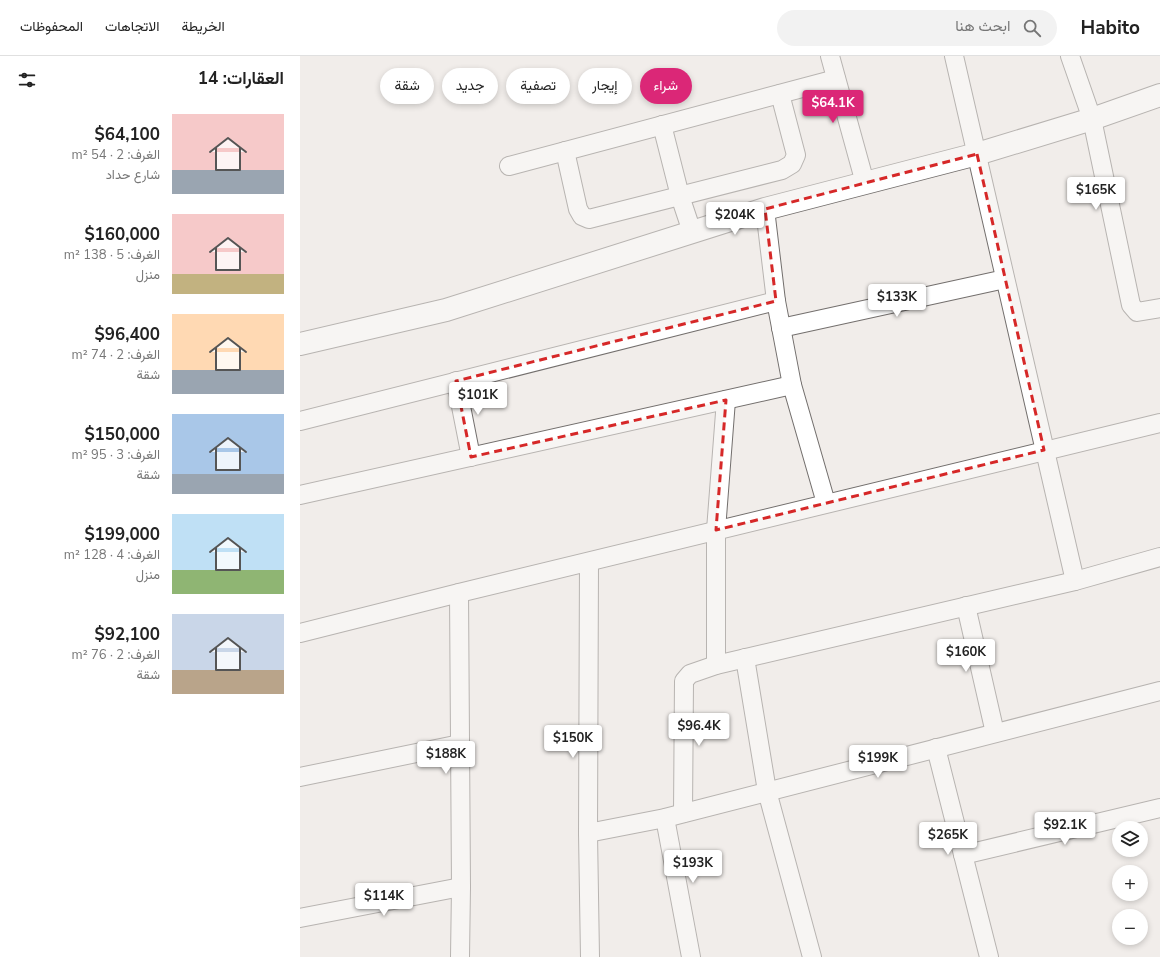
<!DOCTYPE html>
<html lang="ar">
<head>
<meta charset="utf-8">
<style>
	body { margin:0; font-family:"Nunito Sans",Vazirmatn,sans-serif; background:#f2f2f2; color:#222; direction:rtl; height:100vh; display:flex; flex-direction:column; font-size:15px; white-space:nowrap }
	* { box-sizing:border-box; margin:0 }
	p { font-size:13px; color:#767676 }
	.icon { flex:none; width:22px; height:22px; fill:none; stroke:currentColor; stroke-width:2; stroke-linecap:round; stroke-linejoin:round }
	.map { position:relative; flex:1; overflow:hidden; direction:ltr }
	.drawer { display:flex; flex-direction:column; background:#fff; width:300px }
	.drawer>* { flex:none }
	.top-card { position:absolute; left:12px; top:12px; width:380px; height:36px; direction:rtl; display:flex; gap:8px }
	.tools { position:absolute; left:812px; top:765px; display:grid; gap:8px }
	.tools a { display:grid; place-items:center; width:36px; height:36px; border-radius:50%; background:#fff; box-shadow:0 2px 6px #0003; font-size:20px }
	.price { position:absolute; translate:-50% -34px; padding:0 9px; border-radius:4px; background:#fff; color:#222; font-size:13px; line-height:26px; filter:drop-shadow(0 1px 2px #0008) }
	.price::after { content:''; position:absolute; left:50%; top:24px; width:12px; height:9px; margin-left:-6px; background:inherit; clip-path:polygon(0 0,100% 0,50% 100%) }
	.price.current { background:#db2777; color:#fff }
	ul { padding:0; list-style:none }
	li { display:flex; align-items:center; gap:12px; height:100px; padding:0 16px }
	li span { display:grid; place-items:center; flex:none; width:112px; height:80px; border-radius:0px; color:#555 }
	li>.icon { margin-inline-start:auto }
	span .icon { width:48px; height:48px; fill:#fffc; stroke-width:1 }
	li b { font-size:17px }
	h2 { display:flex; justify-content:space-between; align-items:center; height:48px; padding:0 16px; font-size:17px }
	.chip { padding:0 14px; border-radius:18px; background:#fff; box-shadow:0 2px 6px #0003; font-size:14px; line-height:36px }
	.chip.current { background:#db2777; color:#fff }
	header { display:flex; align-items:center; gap:24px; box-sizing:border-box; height:56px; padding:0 20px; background:#fff; border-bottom:1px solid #e0e0e0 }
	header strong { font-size:19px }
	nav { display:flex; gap:22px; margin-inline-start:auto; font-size:14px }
	.search { width:280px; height:36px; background:#f2f2f2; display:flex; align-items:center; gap:10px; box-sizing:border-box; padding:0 14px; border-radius:22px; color:#767676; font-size:15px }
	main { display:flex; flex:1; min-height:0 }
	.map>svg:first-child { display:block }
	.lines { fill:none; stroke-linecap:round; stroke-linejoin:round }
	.street-casing { stroke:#736f6d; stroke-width:20 }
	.secondary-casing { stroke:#736f6d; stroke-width:24 }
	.street { stroke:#fff; stroke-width:18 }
	.secondary { stroke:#fff; stroke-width:22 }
	.marked { fill:none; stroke:#d62828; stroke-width:3; stroke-dasharray:8 5; stroke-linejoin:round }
</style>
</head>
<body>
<header>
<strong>Habito</strong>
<div class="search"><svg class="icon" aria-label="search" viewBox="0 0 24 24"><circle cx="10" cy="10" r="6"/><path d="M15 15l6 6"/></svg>ابحث هنا</div>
<nav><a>الخريطة</a><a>الاتجاهات</a><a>المحفوظات</a></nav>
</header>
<main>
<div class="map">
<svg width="860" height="901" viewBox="0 0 860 901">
	<rect width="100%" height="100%" fill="#f1edea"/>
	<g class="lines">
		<g class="street-casing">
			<g id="street">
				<polyline points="530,0 565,127"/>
				<polyline points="654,0 775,525"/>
				<polyline points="770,0 792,63 831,249 837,256 860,252"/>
				<polyline points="362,69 380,140 392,176"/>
				<polyline points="265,95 278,153 282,160 289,163 482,114 492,108 496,99 480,38"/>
				<polyline points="209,110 536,23"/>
				<polyline points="465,153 476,245 492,329 526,447"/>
				<polyline points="481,272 705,223"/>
				<polyline points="156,325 171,401"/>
				<polyline points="0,365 476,245"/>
				<polyline points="0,439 492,329"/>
				<polyline points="289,506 288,777 290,901"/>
				<polyline points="159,537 161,831 160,901"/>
				<polyline points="666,550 695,677"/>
				<polyline points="0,577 159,537 860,367"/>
				<polyline points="445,602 467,735 512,901"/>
				<polyline points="416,609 416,474 426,344"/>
				<polyline points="636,692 689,901"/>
				<polyline points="0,721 160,688"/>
				<polyline points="383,757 384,625 390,618 416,609 775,525 860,501"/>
				<polyline points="365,762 391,901"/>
				<polyline points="288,777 365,762 860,635"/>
				<polyline points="663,799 860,752"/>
				<polyline points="0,862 161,831"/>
			</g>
		</g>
		<g class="secondary-casing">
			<polyline id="secondary" points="0,288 146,254 465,153 677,98 792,63 860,39"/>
		</g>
		<use href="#street" class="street"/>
		<use href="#secondary" class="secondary"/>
	</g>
	<path d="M0 0H860V901H0ZM677,98l67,296 -328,80 10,-130 -255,57 -15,-76 320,-80 -11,-92z" fill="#f1edea" fill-opacity=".55" fill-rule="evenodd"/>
	<path class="marked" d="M677,98l67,296 -328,80 10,-130 -255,57 -15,-76 320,-80 -11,-92z"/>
</svg>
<div class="tools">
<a><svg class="icon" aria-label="layers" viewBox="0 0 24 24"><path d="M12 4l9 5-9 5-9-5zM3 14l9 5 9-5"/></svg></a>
<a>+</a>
<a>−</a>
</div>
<b class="price current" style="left:533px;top:68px">$64.1K</b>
<b class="price" style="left:796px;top:155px">$165K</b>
<b class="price" style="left:435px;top:180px">$204K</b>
<b class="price" style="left:597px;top:262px">$133K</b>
<b class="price" style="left:178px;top:360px">$101K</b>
<b class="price" style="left:666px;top:617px">$160K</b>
<b class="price" style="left:399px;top:691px">$96.4K</b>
<b class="price" style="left:273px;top:703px">$150K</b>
<b class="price" style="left:146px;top:719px">$188K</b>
<b class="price" style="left:578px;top:723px">$199K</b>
<b class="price" style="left:765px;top:790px">$92.1K</b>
<b class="price" style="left:648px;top:800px">$265K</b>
<b class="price" style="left:393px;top:828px">$193K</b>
<b class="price" style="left:84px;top:861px">$114K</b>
<div class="top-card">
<a class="chip current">شراء</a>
<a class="chip">إيجار</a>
<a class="chip">تصفية</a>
<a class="chip">جديد</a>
<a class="chip">شقة</a>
</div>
</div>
<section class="drawer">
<h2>العقارات: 14<svg class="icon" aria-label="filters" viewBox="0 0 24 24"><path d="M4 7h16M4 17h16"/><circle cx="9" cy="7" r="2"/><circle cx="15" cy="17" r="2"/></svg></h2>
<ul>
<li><span style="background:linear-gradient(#f6c9c9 70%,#9aa5b1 0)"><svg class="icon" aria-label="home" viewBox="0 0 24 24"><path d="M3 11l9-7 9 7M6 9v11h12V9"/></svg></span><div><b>$64,100</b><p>الغرف: 2 · 54 m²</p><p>شارع حداد</p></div></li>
<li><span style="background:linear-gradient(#f6c9c9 75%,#c2b280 0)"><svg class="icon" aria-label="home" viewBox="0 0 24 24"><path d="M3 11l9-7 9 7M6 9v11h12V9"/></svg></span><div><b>$160,000</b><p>الغرف: 5 · 138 m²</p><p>منزل</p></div></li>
<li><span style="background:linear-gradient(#ffd9b3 70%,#9aa5b1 0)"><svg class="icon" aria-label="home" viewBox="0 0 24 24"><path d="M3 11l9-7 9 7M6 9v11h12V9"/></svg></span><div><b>$96,400</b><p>الغرف: 2 · 74 m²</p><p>شقة</p></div></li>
<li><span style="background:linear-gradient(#a9c7e8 75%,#9aa5b1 0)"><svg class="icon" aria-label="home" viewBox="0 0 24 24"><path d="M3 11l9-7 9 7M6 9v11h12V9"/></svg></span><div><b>$150,000</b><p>الغرف: 3 · 95 m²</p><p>شقة</p></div></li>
<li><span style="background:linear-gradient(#bfe0f5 70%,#8fb573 0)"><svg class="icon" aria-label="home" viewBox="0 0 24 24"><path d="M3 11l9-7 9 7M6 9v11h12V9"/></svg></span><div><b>$199,000</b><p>الغرف: 4 · 128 m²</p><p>منزل</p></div></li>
<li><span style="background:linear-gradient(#c9d6e8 70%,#b9a48a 0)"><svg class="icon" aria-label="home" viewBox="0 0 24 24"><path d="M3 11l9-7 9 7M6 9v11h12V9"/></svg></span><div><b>$92,100</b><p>الغرف: 2 · 76 m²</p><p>شقة</p></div></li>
</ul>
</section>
</main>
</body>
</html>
